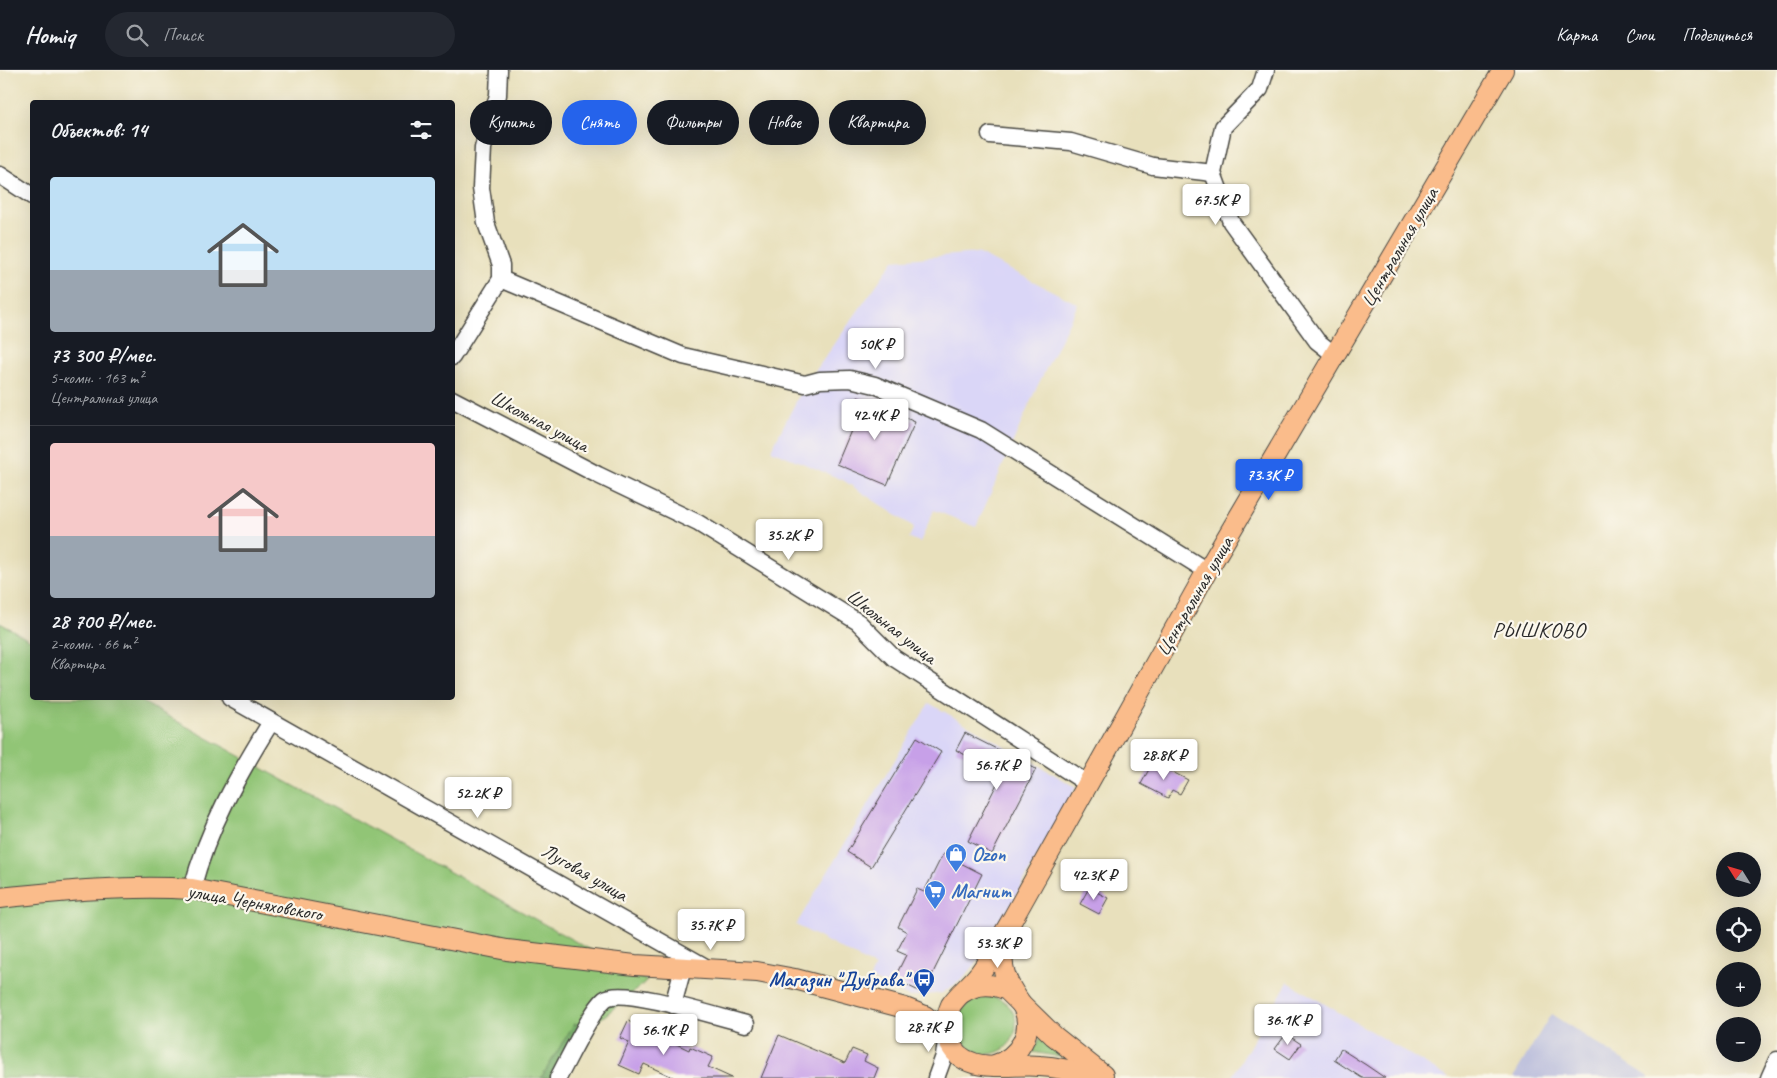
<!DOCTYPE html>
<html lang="ru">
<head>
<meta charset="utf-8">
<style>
	body { margin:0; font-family:Caveat,sans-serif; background:#242831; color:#f1f3f6; height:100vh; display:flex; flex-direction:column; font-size:19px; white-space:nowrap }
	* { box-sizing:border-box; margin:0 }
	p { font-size:16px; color:#9ea1a6 }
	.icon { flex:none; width:28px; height:28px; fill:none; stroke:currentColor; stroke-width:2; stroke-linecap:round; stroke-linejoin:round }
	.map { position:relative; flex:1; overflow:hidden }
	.side { position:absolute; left:30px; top:30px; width:425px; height:600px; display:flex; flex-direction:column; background:#171b24; border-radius:5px; box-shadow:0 5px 20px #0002 }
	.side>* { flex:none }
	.top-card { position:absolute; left:470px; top:30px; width:475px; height:45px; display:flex; gap:10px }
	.needle { width:32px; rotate:307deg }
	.buttons { position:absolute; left:1716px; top:782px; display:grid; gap:10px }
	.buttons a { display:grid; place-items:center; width:45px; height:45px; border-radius:50%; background:#171b24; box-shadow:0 5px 20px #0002; font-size:25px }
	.price { position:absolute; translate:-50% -42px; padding:0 11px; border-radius:5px; background:#fff; color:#222; font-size:16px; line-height:32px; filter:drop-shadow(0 1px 2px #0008) }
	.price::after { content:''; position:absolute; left:50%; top:30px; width:15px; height:11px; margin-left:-8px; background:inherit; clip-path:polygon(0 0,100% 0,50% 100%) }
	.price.on { background:#2563eb; color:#fff }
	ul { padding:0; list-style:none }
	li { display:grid; align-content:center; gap:10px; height:265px; padding:0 20px }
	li+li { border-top:1px solid #363941 }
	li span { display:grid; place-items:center; height:155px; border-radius:5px; color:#555 }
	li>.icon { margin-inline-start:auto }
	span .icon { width:90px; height:90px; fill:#fffc; stroke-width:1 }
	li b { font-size:21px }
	h2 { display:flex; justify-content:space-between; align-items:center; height:60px; padding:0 20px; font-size:21px }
	.chip { padding:0 18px; border-radius:22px; background:#171b24; box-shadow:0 5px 20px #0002; font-size:18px; line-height:45px }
	.chip.on { background:#2563eb; color:#fff }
	header { display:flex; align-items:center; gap:30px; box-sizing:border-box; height:70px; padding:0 25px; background:#171b24; border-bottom:1px solid #363941 }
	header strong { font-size:24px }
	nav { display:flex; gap:28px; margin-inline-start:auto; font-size:18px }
	.search { width:350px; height:45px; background:#242831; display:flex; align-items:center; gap:12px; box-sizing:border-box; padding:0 18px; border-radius:28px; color:#9ea1a6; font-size:19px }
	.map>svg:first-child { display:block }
	.built { fill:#dad6f7 }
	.industrial { fill:#c0c2dd }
	.green { fill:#91c576; stroke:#5e7850 }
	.forest { fill:#74aa67; stroke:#506a49 }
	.building { fill:#c7a0e8 }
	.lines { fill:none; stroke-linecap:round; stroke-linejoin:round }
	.minor-casing { stroke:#474641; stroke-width:19 }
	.major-casing { stroke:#474641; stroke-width:22 }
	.minor { stroke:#fff; stroke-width:16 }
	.major { stroke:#fabc8b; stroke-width:20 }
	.labels { text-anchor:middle; stroke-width:4.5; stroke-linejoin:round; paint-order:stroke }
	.street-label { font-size:20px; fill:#2b2b2b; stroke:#fbf7ec }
	.shop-label { font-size:20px; font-weight:bold; fill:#366cbe; stroke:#fbf7ec; text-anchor:start }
	.transit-label { font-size:20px; font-weight:bold; fill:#164399; stroke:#fbf7ec; text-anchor:end }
	.quarter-label { font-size:22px; letter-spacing:1px; fill:#2b2b2b; stroke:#fbf7ec }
</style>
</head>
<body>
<header>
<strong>Homiq</strong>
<div class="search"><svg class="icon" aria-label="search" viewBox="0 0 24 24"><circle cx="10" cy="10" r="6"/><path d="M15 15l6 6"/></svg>Поиск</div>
<nav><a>Карта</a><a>Слои</a><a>Поделиться</a></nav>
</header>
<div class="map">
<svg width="1777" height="1008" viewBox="0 0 1777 1008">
	<rect width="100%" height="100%" fill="#fbf7ec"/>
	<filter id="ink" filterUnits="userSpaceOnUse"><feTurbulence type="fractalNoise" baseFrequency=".02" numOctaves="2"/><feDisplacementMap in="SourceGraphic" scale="10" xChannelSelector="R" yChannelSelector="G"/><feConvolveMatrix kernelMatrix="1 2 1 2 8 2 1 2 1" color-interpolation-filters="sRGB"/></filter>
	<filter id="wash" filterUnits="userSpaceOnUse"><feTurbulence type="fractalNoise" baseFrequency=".0096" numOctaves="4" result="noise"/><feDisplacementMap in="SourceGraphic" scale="20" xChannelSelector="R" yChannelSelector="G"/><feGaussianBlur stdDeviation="1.12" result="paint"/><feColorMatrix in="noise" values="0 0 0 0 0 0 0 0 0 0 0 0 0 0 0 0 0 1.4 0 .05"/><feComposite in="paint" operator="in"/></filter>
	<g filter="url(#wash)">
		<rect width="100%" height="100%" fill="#e8e0bc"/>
		<g class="built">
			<polygon points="977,183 1078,234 1036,319 976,457 934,440 920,472 909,468 914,457 843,410 771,380 802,320 894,190"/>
			<polygon points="929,633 1076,717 983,885 963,909 942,923 909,927 870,908 875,897 796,855"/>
			<polygon points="1288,912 1449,1008 1231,1008"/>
		</g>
		<polygon class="industrial" points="1551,944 1593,971 1651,1008 1513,1008"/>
		<g class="green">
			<polygon points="0,553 32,571 32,628 135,628 647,911 587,960 563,1008 0,1008"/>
			<circle cx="987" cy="955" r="29"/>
			<polygon points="1040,968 1068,988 1033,982"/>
		</g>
		<polygon class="forest" points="574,954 583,955 556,1008 541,1008"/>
		<g id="blocks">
			<g class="building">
				<polygon points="858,327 915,352 887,415 837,394 855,351 849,349"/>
				<polygon points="965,663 1036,699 992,784 968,771 1002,704 956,680"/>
				<polygon points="917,667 941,682 871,797 847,782"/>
				<polygon points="1153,692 1188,710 1180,724 1172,720 1168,728 1141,714"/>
				<polygon points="943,784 982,804 923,923 894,909 906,885 897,881 907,862 898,857 917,819 924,822"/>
				<polygon points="1089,818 1108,828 1099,844 1080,834"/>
				<polygon points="628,951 689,980 690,977 713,987 708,997 732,1008 675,1008 644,994 639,1004 619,995 629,972 620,968"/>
				<polygon points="1286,964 1301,974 1290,989 1275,979"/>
				<polygon points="779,965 845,993 852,979 867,985 864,991 878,998 874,1008 761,1008"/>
				<polygon points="1341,979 1366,995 1385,1008 1362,1008 1334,990"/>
			</g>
		</g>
	</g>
	<g filter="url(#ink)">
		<use href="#blocks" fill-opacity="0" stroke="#474641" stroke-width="1"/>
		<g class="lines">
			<g class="minor-casing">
				<g id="minor">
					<polyline points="1266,0 1260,19 1223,57 1213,103 1231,152 1317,271 1336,286"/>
					<polyline points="990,65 1071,72 1153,96 1213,103"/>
					<polyline points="0,105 32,126"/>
					<polyline points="501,209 683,286 805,314 820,310 850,309 875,315 981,360 1207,501"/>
					<polyline points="452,287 501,209 501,195 486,153 481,118 483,78 498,25 499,0"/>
					<polyline points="452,329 598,405 698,453 858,552 894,588 1088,714"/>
					<polyline points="230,628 709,899"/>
					<path d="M192,819c16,-61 46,-114 79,-167"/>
					<polyline points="673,935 683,898"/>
					<path d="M558,1008c10,-18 33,-67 47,-79 17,-13 117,19 141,25"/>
					<polyline points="936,1008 944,986 947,964"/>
					<polyline points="1769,1008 1777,990"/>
				</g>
			</g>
			<g class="major-casing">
				<g id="major">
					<path d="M0,828c64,-7 128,-13 192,-9l315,61 128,15 122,7 38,7 110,29 20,8 22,18"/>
					<path d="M962,923c15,-10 30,-10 45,-3l47,46 49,39"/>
					<path d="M995,995c24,-8 40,-33 28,-58 -6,-10 -13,-18 -17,-30 -5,-13 -4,-28 -1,-41"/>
					<path d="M1096,1008c-18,-6 -37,-11 -56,-12 -31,-3 -79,11 -92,-27 -3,-11 -2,-23 3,-34 7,-11 20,-20 28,-31 13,-17 23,-38 34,-56l194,-347 296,-501"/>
				</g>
			</g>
			<use href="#minor" class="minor"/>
			<use href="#major" class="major"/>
		</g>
	</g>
	<defs>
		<g id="shop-pin" transform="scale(1.125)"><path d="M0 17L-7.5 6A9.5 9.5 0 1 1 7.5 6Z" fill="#3f7fe0" stroke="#fbf7ec"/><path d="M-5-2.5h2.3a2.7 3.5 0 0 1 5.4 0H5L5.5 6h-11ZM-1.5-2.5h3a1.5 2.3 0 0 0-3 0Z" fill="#fff"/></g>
		<g id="supermarket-pin" transform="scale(1.125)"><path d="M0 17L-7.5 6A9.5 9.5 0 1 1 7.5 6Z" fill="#3f7fe0" stroke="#fbf7ec"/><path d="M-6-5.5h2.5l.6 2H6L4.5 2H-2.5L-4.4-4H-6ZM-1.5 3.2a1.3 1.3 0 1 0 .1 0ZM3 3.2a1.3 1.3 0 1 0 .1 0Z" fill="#fff"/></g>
		<g id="bus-pin" transform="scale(1.125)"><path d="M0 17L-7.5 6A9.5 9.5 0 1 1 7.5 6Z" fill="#1a4fb4" stroke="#fbf7ec"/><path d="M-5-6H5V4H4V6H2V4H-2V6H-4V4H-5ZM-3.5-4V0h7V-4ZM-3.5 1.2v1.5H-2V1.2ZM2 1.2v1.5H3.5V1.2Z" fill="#fff"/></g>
	</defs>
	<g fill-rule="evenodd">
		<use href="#shop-pin" x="956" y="784"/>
		<use href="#supermarket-pin" x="935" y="821"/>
		<use href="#bus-pin" x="924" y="909"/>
	</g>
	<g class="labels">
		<g class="street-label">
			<text transform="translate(1399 177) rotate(-60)" y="7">Центральная улица</text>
			<text transform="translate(540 351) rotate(28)" y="7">Школьная улица</text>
			<text transform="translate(1194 526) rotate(-60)" y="7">Центральная улица</text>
			<text transform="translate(892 556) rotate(38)" y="7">Школьная улица</text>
			<text transform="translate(585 802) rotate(30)" y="7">Луговая улица</text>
			<text transform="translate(255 832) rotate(10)" y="7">улица Черняховского</text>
		</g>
		<g class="shop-label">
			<text x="972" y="791">Ozon</text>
			<text x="951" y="828">Магнит</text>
		</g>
		<g class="transit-label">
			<text x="908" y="916">Магазин "Дубрава"</text>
		</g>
		<g class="quarter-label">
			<text x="1539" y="567">РЫШКОВО</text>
		</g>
	</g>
</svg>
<div class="buttons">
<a><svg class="needle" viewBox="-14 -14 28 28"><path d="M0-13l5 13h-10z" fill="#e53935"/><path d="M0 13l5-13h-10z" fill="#9ea1a6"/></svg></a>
<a><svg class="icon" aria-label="locate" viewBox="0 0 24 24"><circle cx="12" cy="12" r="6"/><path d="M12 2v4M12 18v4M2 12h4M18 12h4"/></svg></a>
<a>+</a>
<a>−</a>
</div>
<b class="price" style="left:1216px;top:156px">67.5K ₽</b>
<b class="price" style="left:876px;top:300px">50K ₽</b>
<b class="price" style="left:875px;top:371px">42.4K ₽</b>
<b class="price on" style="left:1269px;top:431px">73.3K ₽</b>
<b class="price" style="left:789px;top:491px">35.2K ₽</b>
<b class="price" style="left:1164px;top:711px">28.8K ₽</b>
<b class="price" style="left:997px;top:721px">56.7K ₽</b>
<b class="price" style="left:478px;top:749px">52.2K ₽</b>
<b class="price" style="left:1094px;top:831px">42.3K ₽</b>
<b class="price" style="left:711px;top:881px">35.7K ₽</b>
<b class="price" style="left:998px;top:899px">53.3K ₽</b>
<b class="price" style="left:1288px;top:976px">36.1K ₽</b>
<b class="price" style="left:929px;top:983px">28.7K ₽</b>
<b class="price" style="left:664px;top:986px">56.1K ₽</b>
<div class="top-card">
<a class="chip">Купить</a>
<a class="chip on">Снять</a>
<a class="chip">Фильтры</a>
<a class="chip">Новое</a>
<a class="chip">Квартира</a>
</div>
<section class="side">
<h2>Объектов: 14<svg class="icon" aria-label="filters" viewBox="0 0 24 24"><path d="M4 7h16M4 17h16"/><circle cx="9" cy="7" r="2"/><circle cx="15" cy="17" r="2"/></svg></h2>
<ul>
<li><span style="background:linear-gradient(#bfe0f5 60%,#9aa5b1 0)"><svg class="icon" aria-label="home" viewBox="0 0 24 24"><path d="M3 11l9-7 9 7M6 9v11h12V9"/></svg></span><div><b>73 300 ₽/мес.</b><p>5-комн. · 163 m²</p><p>Центральная улица</p></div></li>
<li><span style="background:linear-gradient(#f6c9c9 60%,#9aa5b1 0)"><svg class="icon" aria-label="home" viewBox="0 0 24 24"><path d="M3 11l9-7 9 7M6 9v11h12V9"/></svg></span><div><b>28 700 ₽/мес.</b><p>2-комн. · 66 m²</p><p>Квартира</p></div></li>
</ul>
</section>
</div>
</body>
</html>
